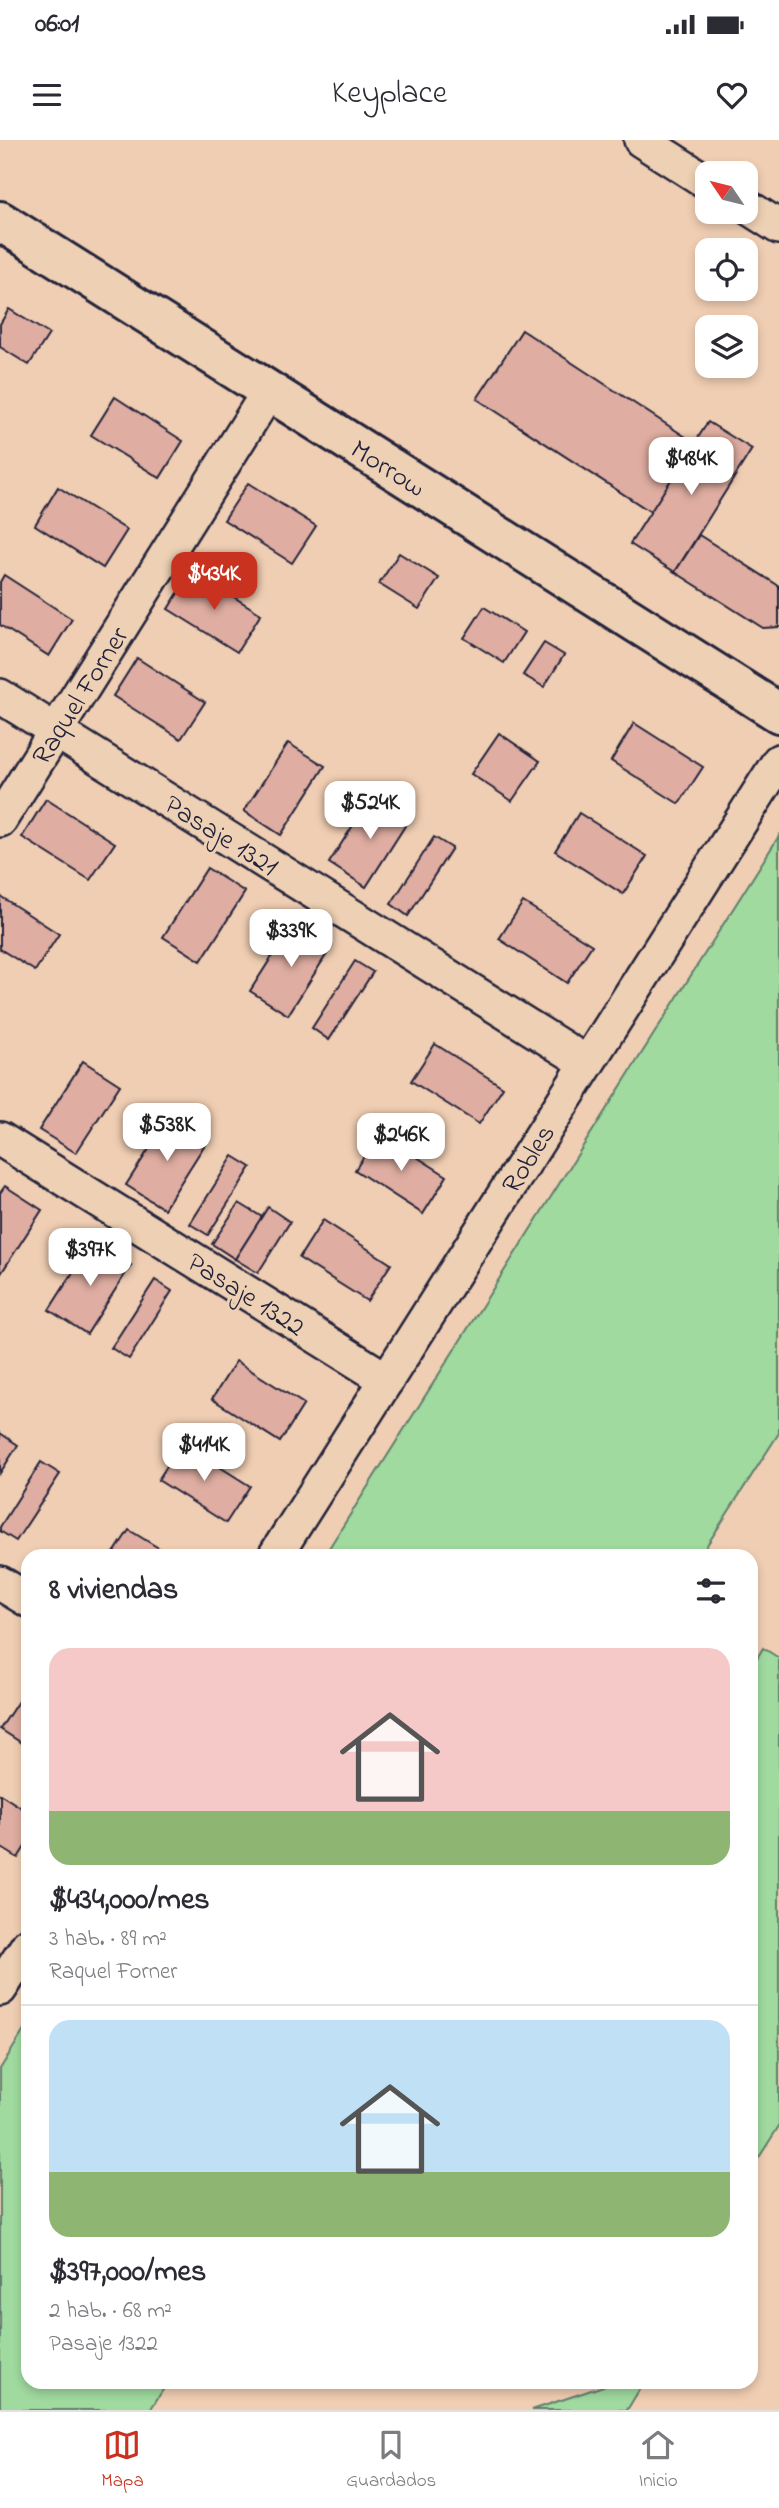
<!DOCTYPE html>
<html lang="es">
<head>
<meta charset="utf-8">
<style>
	body { margin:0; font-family:"Indie Flower",sans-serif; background:#f2f2f3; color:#2b2b33; height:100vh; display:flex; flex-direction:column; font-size:26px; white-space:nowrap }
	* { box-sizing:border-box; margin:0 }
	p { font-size:23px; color:#7c7c81 }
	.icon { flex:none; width:38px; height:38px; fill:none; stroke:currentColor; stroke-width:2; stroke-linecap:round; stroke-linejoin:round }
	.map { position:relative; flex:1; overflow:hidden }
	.side { position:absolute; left:21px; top:1409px; width:737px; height:840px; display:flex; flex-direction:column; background:#fff; border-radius:21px; box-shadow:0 4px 10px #0003 }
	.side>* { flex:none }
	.needle { width:46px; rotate:305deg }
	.buttons { position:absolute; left:695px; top:21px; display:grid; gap:14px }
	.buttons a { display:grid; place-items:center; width:63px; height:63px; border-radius:14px; background:#fff; box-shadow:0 4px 10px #0003; font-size:35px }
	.price { position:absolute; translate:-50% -60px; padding:0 16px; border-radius:14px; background:#fff; color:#222; font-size:23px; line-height:46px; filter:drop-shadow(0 2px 4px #0008) }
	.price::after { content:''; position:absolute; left:50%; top:42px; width:21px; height:16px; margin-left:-10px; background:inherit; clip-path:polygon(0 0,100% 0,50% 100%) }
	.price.on { background:#c8321e; color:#fff }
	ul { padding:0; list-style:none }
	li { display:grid; align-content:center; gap:14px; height:371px; padding:0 28px }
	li+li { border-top:2px solid #e1e1e2 }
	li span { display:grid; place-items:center; height:217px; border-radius:21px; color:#555 }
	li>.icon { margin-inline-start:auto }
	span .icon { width:126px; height:126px; fill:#fffc; stroke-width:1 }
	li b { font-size:30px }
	h2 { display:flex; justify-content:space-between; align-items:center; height:84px; padding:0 28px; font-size:30px }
	.status { display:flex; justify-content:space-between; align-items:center; height:49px; padding:0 35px; background:#fff; direction:ltr }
	.status svg { height:19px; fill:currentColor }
	header { display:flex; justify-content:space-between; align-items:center; height:91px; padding:0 28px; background:#fff; font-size:32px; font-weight:600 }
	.tab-bar { display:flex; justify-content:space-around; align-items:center; height:98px; border-top:2px solid #e1e1e2; background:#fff; font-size:19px; color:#7c7c81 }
	.tab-bar a { display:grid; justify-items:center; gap:4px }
	.tab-bar .on { color:#c8321e }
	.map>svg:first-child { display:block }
	.green { fill:#a0da9f; stroke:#617e6d; stroke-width:2 }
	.building { fill:#dfada1; stroke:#22223b; stroke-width:2 }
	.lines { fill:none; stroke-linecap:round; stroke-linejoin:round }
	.minor-casing { stroke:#22223b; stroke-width:38 }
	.tertiary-casing { stroke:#22223b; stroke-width:44 }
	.minor { stroke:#eed1b4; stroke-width:33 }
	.tertiary { stroke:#eed1b4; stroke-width:38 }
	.labels { text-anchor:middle; stroke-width:6; stroke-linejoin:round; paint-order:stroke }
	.street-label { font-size:28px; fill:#22223b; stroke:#eed1b4 }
</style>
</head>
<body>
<div class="status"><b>06:01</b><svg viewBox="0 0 49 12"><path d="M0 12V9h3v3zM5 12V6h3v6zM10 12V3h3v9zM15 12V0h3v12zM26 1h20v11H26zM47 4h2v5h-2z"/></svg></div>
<header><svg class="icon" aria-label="menu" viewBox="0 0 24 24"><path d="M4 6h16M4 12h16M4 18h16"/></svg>Keyplace<svg class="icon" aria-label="heart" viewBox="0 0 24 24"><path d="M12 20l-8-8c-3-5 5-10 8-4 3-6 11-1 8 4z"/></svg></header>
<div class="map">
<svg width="779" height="2270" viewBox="0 0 779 2270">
	<rect width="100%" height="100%" fill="#f0ceb3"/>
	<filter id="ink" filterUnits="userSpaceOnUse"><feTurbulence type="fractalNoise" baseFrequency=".0143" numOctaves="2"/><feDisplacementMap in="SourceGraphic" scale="14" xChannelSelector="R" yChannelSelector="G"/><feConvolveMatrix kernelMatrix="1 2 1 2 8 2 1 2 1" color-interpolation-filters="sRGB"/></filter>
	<g filter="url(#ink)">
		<g class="green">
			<polygon points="779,696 779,1293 700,1416 324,1416"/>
			<polygon points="763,1508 779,1518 779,1986 751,2030 751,1528"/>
			<polygon points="28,1884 28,2242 168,2242 150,2270 0,2270 0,1929"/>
			<polygon points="615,2242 644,2242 627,2270 532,2270"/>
		</g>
		<g class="building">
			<polygon points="9,169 49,194 29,225 0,207 0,184"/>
			<polygon points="522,190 695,303 651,372 477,259"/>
			<polygon points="115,257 183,301 160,338 91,295"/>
			<polygon points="708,282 752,309 675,432 630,404"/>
			<polygon points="248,343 316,386 292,423 224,380"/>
			<polygon points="58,347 127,390 103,428 35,385"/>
			<polygon points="699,395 779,446 779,487 763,488 675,432"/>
			<polygon points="399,413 439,438 419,469 379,444"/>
			<polygon points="192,431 261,474 237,512 168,469"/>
			<polygon points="4,435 72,479 49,516 0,485 0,442"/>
			<polygon points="484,467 524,492 504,523 464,498"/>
			<polygon points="544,503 564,515 544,547 523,535"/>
			<polygon points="137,518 205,562 181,599 113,556"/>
			<polygon points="634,583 703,627 679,664 611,621"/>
			<polygon points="499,593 540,621 512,661 471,634"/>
			<polygon points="288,603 325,626 281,695 244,671"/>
			<polygon points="373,654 410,678 366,747 329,723"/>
			<polygon points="46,659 115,703 90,740 22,697"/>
			<polygon points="579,673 647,716 623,754 555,711"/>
			<polygon points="434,697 452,708 408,776 391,764"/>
			<polygon points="207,728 245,752 201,821 163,797"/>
			<polygon points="0,756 59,794 35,831 0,809"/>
			<polygon points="523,762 592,805 567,843 499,799"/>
			<polygon points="294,782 332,806 288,875 250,851"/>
			<polygon points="355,821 373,832 329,900 312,888"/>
			<polygon points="435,904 503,947 479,984 411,941"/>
			<polygon points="83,921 120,945 76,1013 39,990"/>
			<polygon points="170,976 207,1001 164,1069 126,1045"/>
			<polygon points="379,993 447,1036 423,1074 355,1030"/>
			<polygon points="233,1016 251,1027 208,1095 190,1084"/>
			<polygon points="5,1046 42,1070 0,1135 0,1053"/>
			<polygon points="239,1063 262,1077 235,1119 212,1104"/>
			<polygon points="268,1067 290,1082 258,1133 235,1119"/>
			<polygon points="323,1080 391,1124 367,1161 299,1118"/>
			<polygon points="93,1101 131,1125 87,1194 49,1170"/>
			<polygon points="155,1140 172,1151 129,1219 111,1208"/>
			<polygon points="236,1221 304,1264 280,1302 212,1259"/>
			<polygon points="0,1293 18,1305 0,1333"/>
			<polygon points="182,1303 250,1346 226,1383 158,1340"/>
			<polygon points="41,1322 60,1334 16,1401 0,1391 0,1387"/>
			<polygon points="129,1390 162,1410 170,1416 112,1416"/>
			<polygon points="24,1552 28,1554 28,1607 0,1589"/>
			<polygon points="0,1654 28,1672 28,1702 18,1718 0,1707"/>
		</g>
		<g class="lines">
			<g class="minor-casing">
				<g id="minor">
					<polyline points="641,0 707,42"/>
					<polyline points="746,66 779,87"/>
					<polyline points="0,556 587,923"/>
					<polyline points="0,680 269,251"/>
					<polyline points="0,999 387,1240"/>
					<polyline points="275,1416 779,621"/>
					<polyline points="0,1443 28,1460"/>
					<polyline points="0,1849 28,1805"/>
				</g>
			</g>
			<g class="tertiary-casing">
				<polyline id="tertiary" points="0,81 779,573"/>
			</g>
			<use href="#minor" class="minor"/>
			<use href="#tertiary" class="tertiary"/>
		</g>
	</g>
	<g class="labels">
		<g class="street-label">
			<text transform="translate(389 327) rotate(32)" y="10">Morrow</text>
			<text transform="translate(79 555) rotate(-58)" y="10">Raquel Forner</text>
			<text transform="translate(222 694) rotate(32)" y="10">Pasaje 1321</text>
			<text transform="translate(527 1018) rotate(-58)" y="10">Robles</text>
			<text transform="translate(247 1153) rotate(32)" y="10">Pasaje 1322</text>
		</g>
	</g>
</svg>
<div class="buttons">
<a><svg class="needle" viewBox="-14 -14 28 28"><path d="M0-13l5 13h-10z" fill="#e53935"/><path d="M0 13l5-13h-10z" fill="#7c7c81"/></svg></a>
<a><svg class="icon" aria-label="locate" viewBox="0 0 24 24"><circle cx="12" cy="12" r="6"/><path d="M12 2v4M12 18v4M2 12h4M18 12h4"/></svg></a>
<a><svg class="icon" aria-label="layers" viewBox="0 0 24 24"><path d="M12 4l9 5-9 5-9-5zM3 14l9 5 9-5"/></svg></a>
</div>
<b class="price" style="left:691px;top:357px">$484K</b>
<b class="price on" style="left:214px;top:472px">$434K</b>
<b class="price" style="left:370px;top:701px">$524K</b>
<b class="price" style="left:291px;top:829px">$339K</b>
<b class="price" style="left:167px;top:1023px">$538K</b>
<b class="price" style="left:401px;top:1033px">$246K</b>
<b class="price" style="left:90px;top:1148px">$397K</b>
<b class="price" style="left:204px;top:1343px">$414K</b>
<section class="side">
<h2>8 viviendas<svg class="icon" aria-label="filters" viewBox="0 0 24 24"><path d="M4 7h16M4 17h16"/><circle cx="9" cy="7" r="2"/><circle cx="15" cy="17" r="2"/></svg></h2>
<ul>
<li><span style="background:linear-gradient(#f6c9c9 75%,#8fb573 0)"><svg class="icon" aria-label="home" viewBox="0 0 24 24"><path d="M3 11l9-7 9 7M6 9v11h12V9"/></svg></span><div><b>$434,000/mes</b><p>3 hab. · 89 m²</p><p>Raquel Forner</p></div></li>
<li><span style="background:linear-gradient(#bfe0f5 70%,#8fb573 0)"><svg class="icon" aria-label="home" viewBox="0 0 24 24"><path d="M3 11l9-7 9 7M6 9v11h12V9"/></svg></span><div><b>$397,000/mes</b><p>2 hab. · 68 m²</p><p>Pasaje 1322</p></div></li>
</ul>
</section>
</div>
<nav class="tab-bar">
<a class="on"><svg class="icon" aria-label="map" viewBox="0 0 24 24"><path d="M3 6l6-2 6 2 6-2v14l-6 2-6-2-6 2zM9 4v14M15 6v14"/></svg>Mapa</a>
<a><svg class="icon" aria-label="saved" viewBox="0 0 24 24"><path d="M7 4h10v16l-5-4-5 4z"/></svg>Guardados</a>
<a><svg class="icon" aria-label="home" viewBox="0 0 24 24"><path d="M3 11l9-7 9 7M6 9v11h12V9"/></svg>Inicio</a>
</nav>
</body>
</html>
